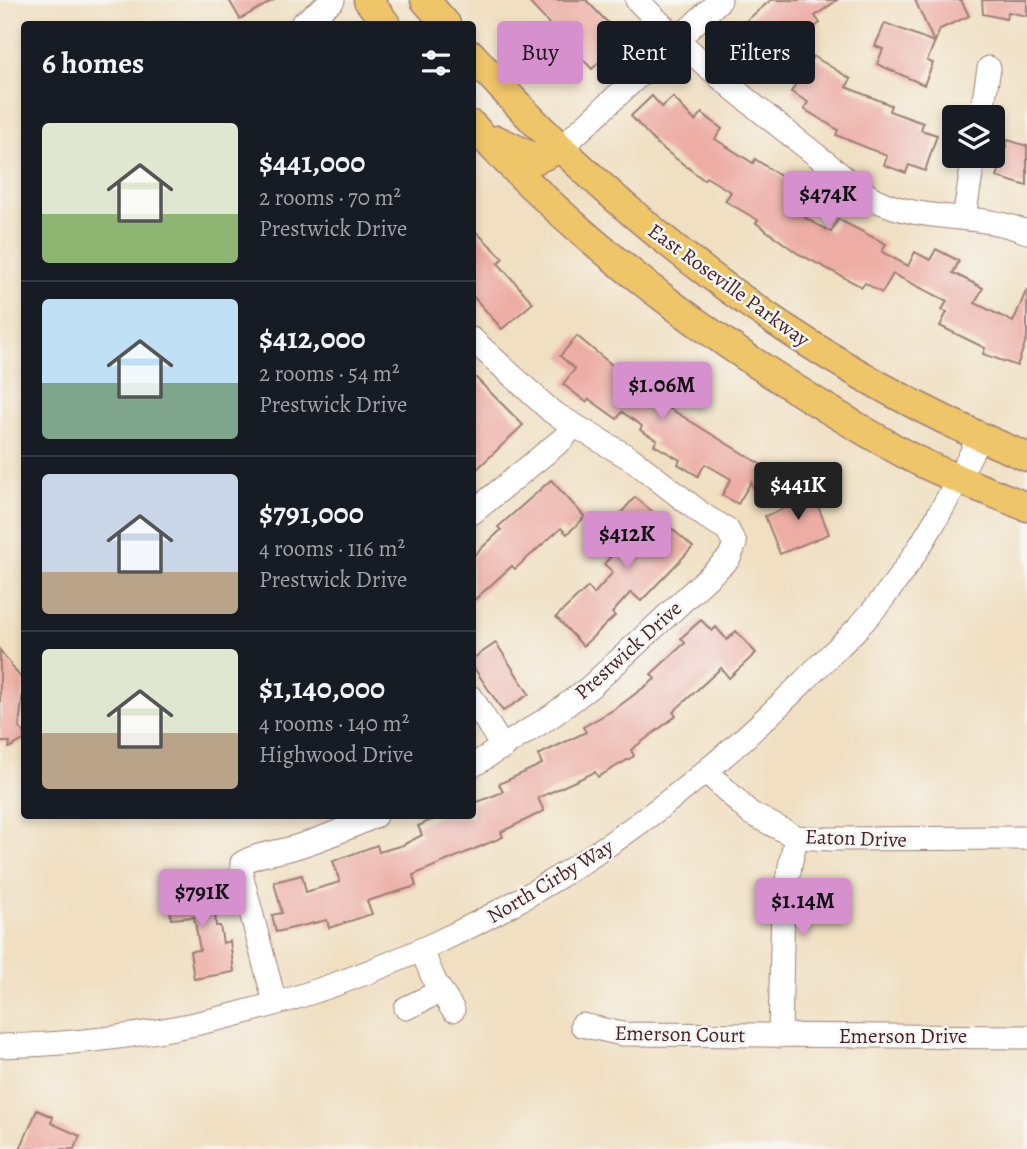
<!DOCTYPE html>
<html lang="en">
<head>
<meta charset="utf-8">
<style>
	body { margin:0; font-family:Alegreya,serif; background:#242831; color:#f1f3f6; height:100vh; display:flex; flex-direction:column; font-size:26px; white-space:nowrap }
	* { box-sizing:border-box; margin:0 }
	p { font-size:23px; color:#9ea1a6 }
	.icon { flex:none; width:38px; height:38px; fill:none; stroke:currentColor; stroke-width:2; stroke-linecap:round; stroke-linejoin:round }
	.map { position:relative; flex:1; overflow:hidden }
	.sheet { position:absolute; left:21px; top:21px; width:455px; height:798px; display:flex; flex-direction:column; background:#171b24; border-radius:7px; box-shadow:0 4px 10px #0003 }
	.sheet>* { flex:none }
	.hud { position:absolute; left:497px; top:21px; width:424px; height:63px; display:flex; gap:14px }
	.buttons { position:absolute; left:942px; top:105px; display:grid; gap:14px }
	.buttons a { display:grid; place-items:center; width:63px; height:63px; border-radius:7px; background:#171b24; box-shadow:0 4px 10px #0003; font-size:35px }
	.price { position:absolute; translate:-50% -60px; padding:0 16px; border-radius:7px; background:#d690ce; color:#111; font-size:23px; line-height:46px; filter:drop-shadow(0 2px 4px #0008) }
	.price::after { content:''; position:absolute; left:50%; top:42px; width:21px; height:16px; margin-left:-10px; background:inherit; clip-path:polygon(0 0,100% 0,50% 100%) }
	.price.active { background:#222; color:#fff }
	ul { padding:0; list-style:none }
	li { display:flex; align-items:center; gap:21px; height:175px; padding:0 21px }
	li+li { border-top:2px solid #363941 }
	li span { display:grid; place-items:center; flex:none; width:196px; height:140px; border-radius:7px; color:#555 }
	li>.icon { margin-inline-start:auto }
	span .icon { width:84px; height:84px; fill:#fffc; stroke-width:1 }
	li b { font-size:30px }
	h2 { display:flex; justify-content:space-between; align-items:center; height:84px; padding:0 21px; font-size:30px }
	.tag { padding:0 24px; border-radius:7px; background:#171b24; box-shadow:0 4px 10px #0003; font-size:24px; line-height:63px }
	.tag.active { background:#d690ce; color:#111 }
	.map>svg:first-child { display:block }
	.building { fill:#edada5 }
	.lines { fill:none; stroke-linecap:round; stroke-linejoin:round }
	.minor-casing { stroke:#9d7f76; stroke-width:25 }
	.major-casing { stroke:#9d7f76; stroke-width:31 }
	.minor { stroke:#fff; stroke-width:23 }
	.major { stroke:#eec569; stroke-width:28 }
	.labels { text-anchor:middle; stroke-width:5; stroke-linejoin:round; paint-order:stroke }
	.street-label { font-size:21px; fill:#4a1f2b; stroke:#f6f6f2 }
</style>
</head>
<body>
<div class="map">
<svg width="1027" height="1149" viewBox="0 0 1027 1149">
	<rect width="100%" height="100%" fill="#f6f6f2"/>
	<filter id="ink" filterUnits="userSpaceOnUse"><feTurbulence type="fractalNoise" baseFrequency=".0143" numOctaves="2"/><feDisplacementMap in="SourceGraphic" scale="14" xChannelSelector="R" yChannelSelector="G"/><feConvolveMatrix kernelMatrix="1 2 1 2 8 2 1 2 1" color-interpolation-filters="sRGB"/></filter>
	<filter id="wash" filterUnits="userSpaceOnUse"><feTurbulence type="fractalNoise" baseFrequency=".00686" numOctaves="4" result="noise"/><feDisplacementMap in="SourceGraphic" scale="28" xChannelSelector="R" yChannelSelector="G"/><feGaussianBlur stdDeviation="1.57" result="paint"/><feColorMatrix in="noise" values="0 0 0 0 0 0 0 0 0 0 0 0 0 0 0 0 0 1.4 0 .05"/><feComposite in="paint" operator="in"/></filter>
	<g filter="url(#wash)">
		<rect width="100%" height="100%" fill="#f0dfc1"/>
		<g id="blocks">
			<g class="building">
				<polygon points="229,0 274,0 240,19"/>
				<polygon points="527,0 586,0 610,25 604,30 618,44 592,69 578,54 572,60 555,44 562,38"/>
				<polygon points="771,0 837,0 815,16 820,23 806,33 792,27 786,39 794,44 773,62 769,57 752,71 728,43 744,30 740,26"/>
				<polygon points="915,0 961,0 969,16 940,29 927,61 933,63 924,85 877,64 883,49 875,46 885,23 934,42"/>
				<polygon points="982,0 1027,0 1027,16 1008,12 1006,19 983,14"/>
				<polygon points="813,56 851,79 846,87 891,105 889,111 923,123 921,130 937,135 925,171 909,165 906,173 884,165 887,156 836,135 838,130 804,109 808,102 791,92"/>
				<polygon points="652,96 662,107 673,97 695,121 702,113 722,129 715,139 753,163 755,159 804,192 795,205 808,214 805,218 831,232 838,219 886,244 882,252 908,266 915,252 930,260 936,249 959,261 953,273 983,288 975,303 1013,322 1027,289 1027,338 1017,366 983,354 985,348 940,326 947,312 942,310 947,301 893,274 882,293 865,283 862,287 797,253 756,223 758,220 725,201 731,192 706,177 704,180 657,144 631,116"/>
				<polygon points="1008,140 1027,146 1027,186 997,177"/>
				<polygon points="472,228 503,258 498,263 533,303 502,329 472,295"/>
				<polygon points="577,336 618,370 620,368 654,392 651,397 778,475 760,504 751,482 738,504 722,495 731,479 705,464 698,476 678,464 680,460 654,445 657,440 640,430 642,426 622,412 617,419 589,399 586,402 563,384 575,369 560,356"/>
				<polygon points="472,374 523,425 472,474"/>
				<polygon points="551,480 585,517 567,534 561,528 515,569 512,566 472,602 472,557 501,530 498,527"/>
				<polygon points="810,486 829,534 780,554 765,516 796,504 792,493"/>
				<polygon points="635,497 693,547 641,601 631,592 612,613 615,616 583,646 556,617 588,587 594,594 613,572 604,564 629,536 613,522"/>
				<polygon points="701,620 712,631 716,627 727,640 736,631 756,653 729,678 721,668 673,712 676,716 631,750 634,756 598,777 595,772 538,798 544,811 501,832 503,837 413,875 416,886 367,901 372,914 329,928 327,920 276,932 272,915 282,913 274,882 302,875 306,892 340,882 333,861 377,845 379,852 403,845 422,835 418,826 440,816 472,816 472,804 503,792 499,784 542,764 538,755 586,732 583,727 615,709 655,679 651,674 685,643 681,638"/>
				<polygon points="496,643 529,694 503,711 472,665 472,659"/>
				<polygon points="0,650 24,682 19,728 24,732 24,740 9,748 10,742 0,742"/>
				<polygon points="195,878 196,894 214,893 216,926 220,926 223,943 230,941 234,972 194,979 190,951 200,950 194,917 171,919 169,890 175,889 174,879"/>
				<polygon points="37,1110 53,1117 51,1123 80,1136 74,1149 20,1149"/>
			</g>
		</g>
	</g>
	<g filter="url(#ink)">
		<use href="#blocks" fill-opacity="0" stroke="#9d7f76" stroke-width="2"/>
		<g class="lines">
			<g class="minor-casing">
				<g id="minor">
					<path d="M637,0c56,58 120,109 183,158 17,13 36,32 56,42 47,23 102,12 151,32"/>
					<polyline points="302,24 333,0"/>
					<polyline points="981,117 989,68"/>
					<polyline points="561,148 720,0"/>
					<polyline points="964,218 974,156"/>
					<polyline points="472,339 552,412 633,460 706,517 727,529 735,544 729,558 590,687 553,715 472,766"/>
					<polyline points="472,513 564,438 573,425"/>
					<polyline points="472,698 503,748"/>
					<polyline points="707,772 750,813 796,837 830,839 1027,838"/>
					<polyline points="422,951 435,982 453,1010"/>
					<path d="M275,1003l-33,-125v-15c15,-9 27,-9 43,-13 31,-8 61,-21 90,-34"/>
					<polyline points="406,1008 441,991"/>
					<polyline points="582,1025 622,1034 1027,1037"/>
					<polyline points="780,1036 783,900 796,837"/>
					<path d="M0,1046c306,-6 587,-147 800,-361 28,-29 59,-55 84,-88 39,-49 68,-105 96,-161"/>
				</g>
			</g>
			<g class="major-casing">
				<g id="major">
					<polyline points="368,0 386,24"/>
					<polyline points="425,0 446,24"/>
					<path d="M472,55c152,172 342,314 555,402"/>
					<path d="M472,125c123,134 271,238 429,327 39,22 84,37 126,55"/>
					<polyline points="497,140 537,159 561,148"/>
				</g>
			</g>
			<use href="#minor" class="minor"/>
			<use href="#major" class="major"/>
		</g>
	</g>
	<g class="labels">
		<g class="street-label">
			<text transform="translate(729 285) rotate(36)" y="7">East Roseville Parkway</text>
			<text transform="translate(628 650) rotate(-42)" y="7">Prestwick Drive</text>
			<text transform="translate(856 838) rotate(2)" y="7">Eaton Drive</text>
			<text transform="translate(550 881) rotate(-31)" y="7">North Cirby Way</text>
			<text transform="translate(680 1034) rotate(1)" y="7">Emerson Court</text>
			<text x="903" y="1043">Emerson Drive</text>
		</g>
	</g>
</svg>
<div class="buttons">
<a><svg class="icon" aria-label="layers" viewBox="0 0 24 24"><path d="M12 4l9 5-9 5-9-5zM3 14l9 5 9-5"/></svg></a>
</div>
<b class="price" style="left:828px;top:231px">$474K</b>
<b class="price" style="left:662px;top:422px">$1.06M</b>
<b class="price active" style="left:798px;top:522px">$441K</b>
<b class="price" style="left:627px;top:571px">$412K</b>
<b class="price" style="left:202px;top:929px">$791K</b>
<b class="price" style="left:803px;top:938px">$1.14M</b>
<div class="hud">
<a class="tag active">Buy</a>
<a class="tag">Rent</a>
<a class="tag">Filters</a>
</div>
<section class="sheet">
<h2>6 homes<svg class="icon" aria-label="filters" viewBox="0 0 24 24"><path d="M4 7h16M4 17h16"/><circle cx="9" cy="7" r="2"/><circle cx="15" cy="17" r="2"/></svg></h2>
<ul>
<li><span style="background:linear-gradient(#dfe7d0 65%,#8fb573 0)"><svg class="icon" aria-label="home" viewBox="0 0 24 24"><path d="M3 11l9-7 9 7M6 9v11h12V9"/></svg></span><div><b>$441,000</b><p>2 rooms · 70 m²</p><p>Prestwick Drive</p></div></li>
<li><span style="background:linear-gradient(#bfe0f5 60%,#7fa58c 0)"><svg class="icon" aria-label="home" viewBox="0 0 24 24"><path d="M3 11l9-7 9 7M6 9v11h12V9"/></svg></span><div><b>$412,000</b><p>2 rooms · 54 m²</p><p>Prestwick Drive</p></div></li>
<li><span style="background:linear-gradient(#c9d6e8 70%,#b9a48a 0)"><svg class="icon" aria-label="home" viewBox="0 0 24 24"><path d="M3 11l9-7 9 7M6 9v11h12V9"/></svg></span><div><b>$791,000</b><p>4 rooms · 116 m²</p><p>Prestwick Drive</p></div></li>
<li><span style="background:linear-gradient(#dfe7d0 60%,#b9a48a 0)"><svg class="icon" aria-label="home" viewBox="0 0 24 24"><path d="M3 11l9-7 9 7M6 9v11h12V9"/></svg></span><div><b>$1,140,000</b><p>4 rooms · 140 m²</p><p>Highwood Drive</p></div></li>
</ul>
</section>
</div>
</body>
</html>
